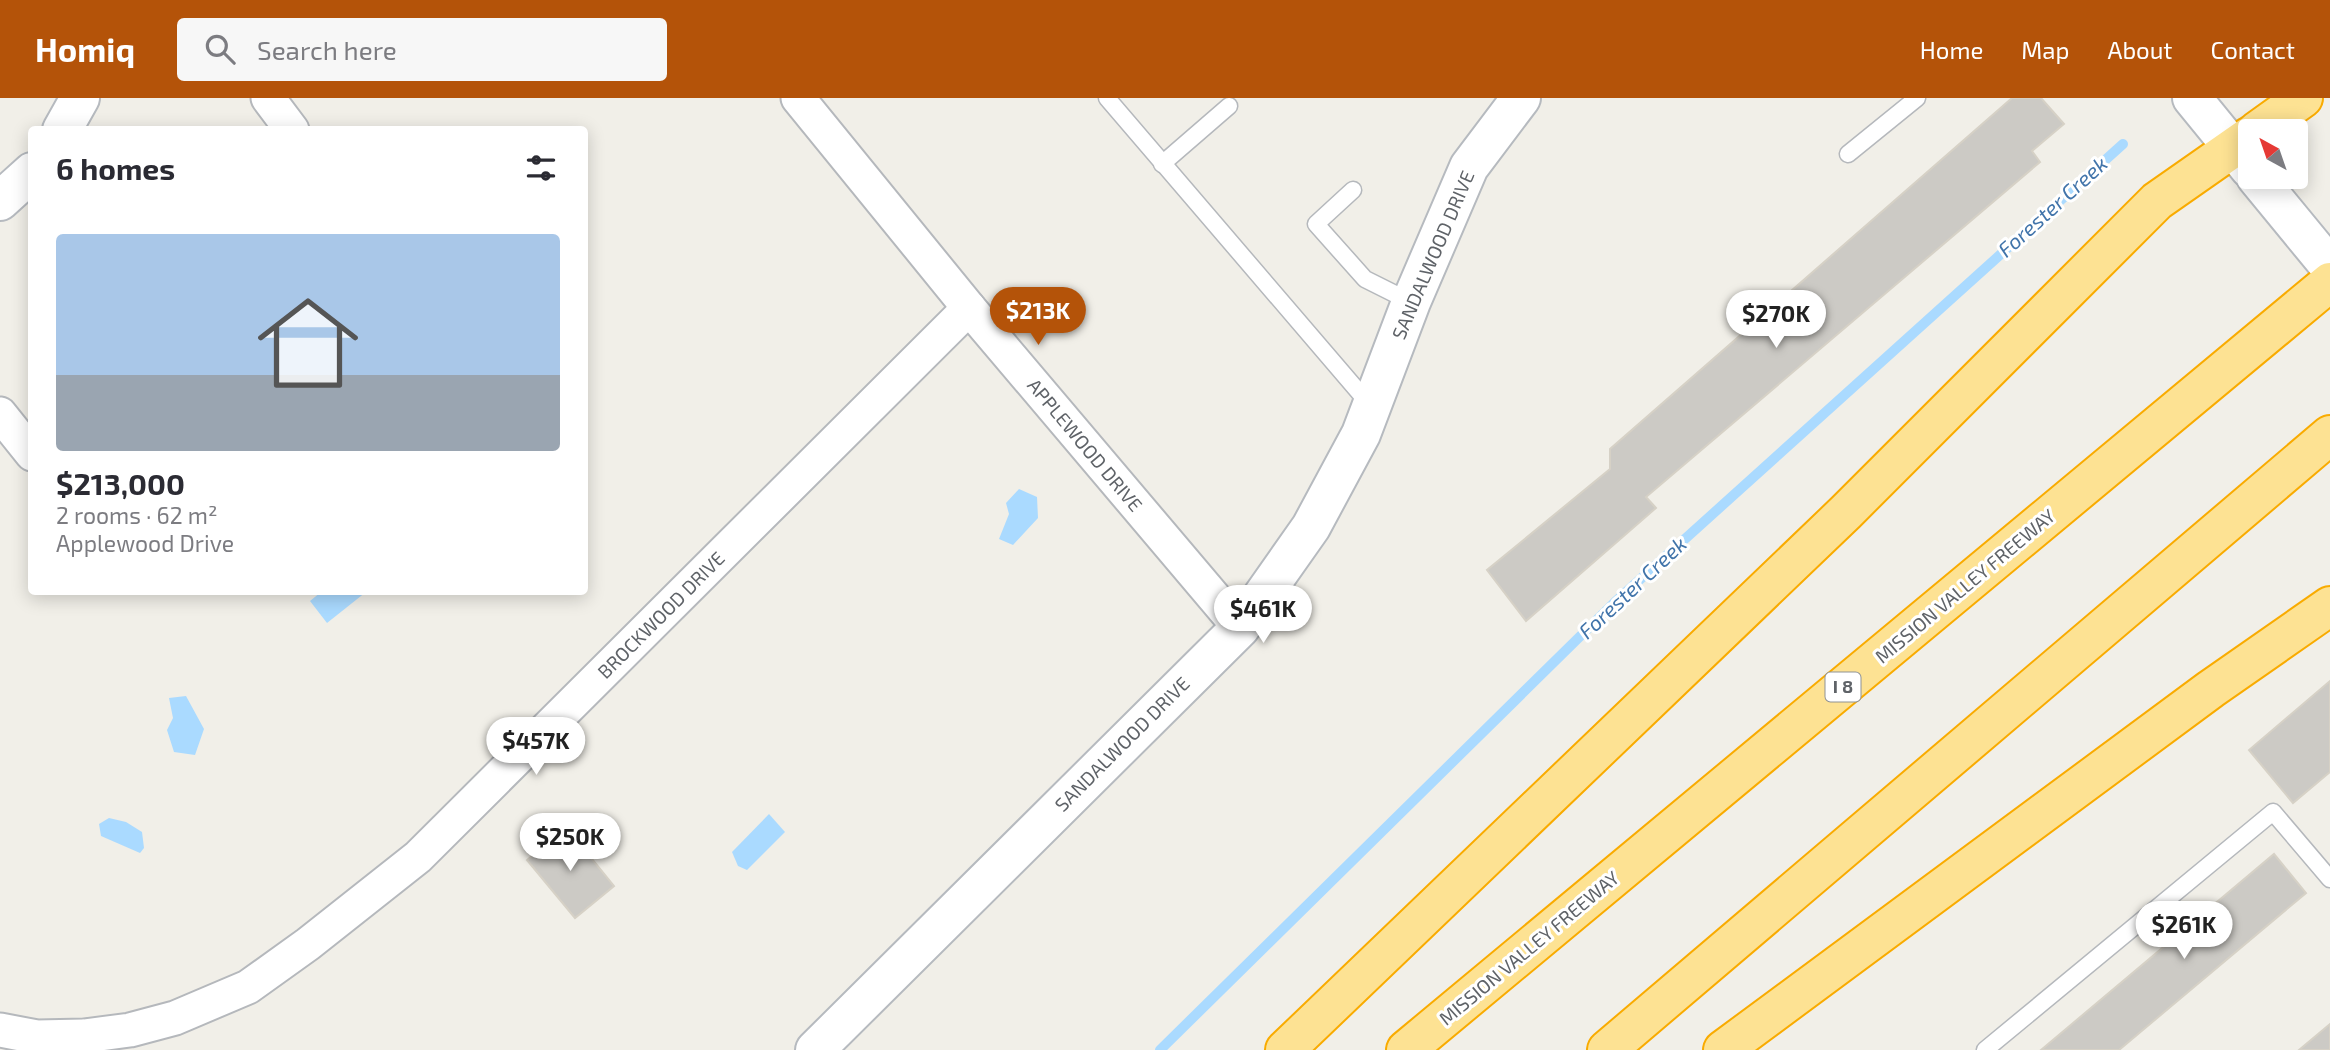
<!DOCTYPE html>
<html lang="en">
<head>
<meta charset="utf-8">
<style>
	body { margin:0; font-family:"Exo 2",sans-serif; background:#f7f7f7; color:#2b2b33; height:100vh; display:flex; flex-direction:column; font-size:26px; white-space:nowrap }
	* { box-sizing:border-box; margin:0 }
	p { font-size:23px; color:#7c7c81 }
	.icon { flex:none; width:38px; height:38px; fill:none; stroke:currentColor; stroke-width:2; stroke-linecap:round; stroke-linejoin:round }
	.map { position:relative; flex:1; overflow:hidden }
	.details { position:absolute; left:28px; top:28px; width:560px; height:469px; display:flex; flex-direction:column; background:#fff; border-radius:7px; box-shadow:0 4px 18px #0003 }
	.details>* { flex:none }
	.needle { width:46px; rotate:320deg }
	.buttons { position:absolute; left:2238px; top:21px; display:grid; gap:14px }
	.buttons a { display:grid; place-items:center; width:70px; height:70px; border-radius:7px; background:#fff; box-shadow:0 4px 18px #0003; font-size:35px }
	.price { position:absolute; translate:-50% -60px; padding:0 16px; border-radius:24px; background:#fff; color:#222; font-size:23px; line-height:46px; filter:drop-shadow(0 2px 4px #0008) }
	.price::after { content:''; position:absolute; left:50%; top:42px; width:21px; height:16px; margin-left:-10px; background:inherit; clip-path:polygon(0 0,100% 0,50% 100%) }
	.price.current { background:#b45309; color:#fff }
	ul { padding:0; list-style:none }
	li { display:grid; align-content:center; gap:14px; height:371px; padding:0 28px }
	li+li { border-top:2px solid #e1e1e2 }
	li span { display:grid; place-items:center; height:217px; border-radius:7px; color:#555 }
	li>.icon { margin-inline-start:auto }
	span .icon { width:126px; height:126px; fill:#fffc; stroke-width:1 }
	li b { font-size:30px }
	h2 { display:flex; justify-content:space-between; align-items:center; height:84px; padding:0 28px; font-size:30px }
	header { display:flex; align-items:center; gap:42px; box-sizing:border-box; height:98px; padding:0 35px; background:#b45309; color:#fff }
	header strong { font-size:33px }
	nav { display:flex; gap:38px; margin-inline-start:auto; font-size:24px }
	.search { width:490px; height:63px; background:#f7f7f7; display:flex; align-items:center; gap:18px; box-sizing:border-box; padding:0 24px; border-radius:7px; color:#7c7c81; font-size:26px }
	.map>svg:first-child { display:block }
	.water { fill:#aadaff }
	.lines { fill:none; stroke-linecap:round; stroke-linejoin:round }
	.stream { stroke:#aadaff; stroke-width:10 }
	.building { fill:#cccac5; stroke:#d6d1c6; stroke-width:2 }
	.lane-casing { stroke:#b5b8bc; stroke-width:19 }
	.street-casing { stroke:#b5b8bc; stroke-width:37 }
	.secondary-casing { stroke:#b6babf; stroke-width:42 }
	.highway-casing { stroke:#f9ab00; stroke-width:42 }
	.lane { stroke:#fff; stroke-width:16 }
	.street { stroke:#fff; stroke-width:33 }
	.secondary { stroke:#fff; stroke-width:38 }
	.highway { stroke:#fde293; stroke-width:38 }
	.labels { text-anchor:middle; stroke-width:6; stroke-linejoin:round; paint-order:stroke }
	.shield { fill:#fff; stroke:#8f9295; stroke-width:2 }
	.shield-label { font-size:18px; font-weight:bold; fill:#5f6368 }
	.street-label { font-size:19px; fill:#5f6368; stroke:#fff }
	.water-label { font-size:21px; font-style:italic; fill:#4174aa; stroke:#fff }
</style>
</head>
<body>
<header>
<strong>Homiq</strong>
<div class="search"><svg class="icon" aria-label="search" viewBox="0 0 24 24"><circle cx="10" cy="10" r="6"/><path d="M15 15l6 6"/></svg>Search here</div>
<nav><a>Home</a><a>Map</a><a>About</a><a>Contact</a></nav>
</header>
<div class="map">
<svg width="2330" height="952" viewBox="0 0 2330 952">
	<rect width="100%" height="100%" fill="#f1efe8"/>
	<g class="water">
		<polygon points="1019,391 1037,399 1038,420 1013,447 999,441 1009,416 1006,405"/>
		<polygon points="321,494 366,494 327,525 310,503"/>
		<polygon points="186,598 204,631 195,657 174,654 167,632 173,620 169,600"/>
		<polygon points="769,716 785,734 747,772 738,768 732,754"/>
		<polygon points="109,720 126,724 142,734 144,750 140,755 101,738 99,726"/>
	</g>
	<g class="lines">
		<polyline class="stream" points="1160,952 1615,504 2123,46"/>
	</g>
	<g class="building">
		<polygon points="2012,0 2041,0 2064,26 2032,53 2040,64 1646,399 1656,410 1526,523 1487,472 1610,371 1610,351"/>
		<polygon points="2330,583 2330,674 2293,705 2249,652"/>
		<polygon points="566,729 614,788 575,820 527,762"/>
		<polygon points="2274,756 2306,795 2119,952 2041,952"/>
		<polygon points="2330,926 2330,952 2299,952"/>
	</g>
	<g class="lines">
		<g class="lane-casing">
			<g id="lane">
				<polyline points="1107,0 1370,307"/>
				<polyline points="1848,56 1917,0"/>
				<polyline points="1162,66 1229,8"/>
				<polyline points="1353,92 1316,126 1365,181 1411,204"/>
				<polyline points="1985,952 2273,714 2330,781"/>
			</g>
		</g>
		<g class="street-casing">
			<g id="street">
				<polyline points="268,0 292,32"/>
				<polyline points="798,0 969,210 1240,530"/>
				<polyline points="0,316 32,356"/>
				<polyline points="0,932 37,939 84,938 130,932 175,920 248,889 308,846 418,759 969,210"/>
			</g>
		</g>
		<g class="secondary-casing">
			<g id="secondary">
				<polyline points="2192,0 2250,71"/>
				<polyline points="62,32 80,0"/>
				<polyline points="2256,79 2330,169"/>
				<polyline points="0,103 32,74"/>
				<polyline points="815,952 1240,530 1311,429 1361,336 1411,204 1469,69 1521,0"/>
			</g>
		</g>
		<g class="highway-casing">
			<g id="highway">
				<polyline points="2257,33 2303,0"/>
				<polyline points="1285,952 1846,414 2157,103 2250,38"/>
				<polyline points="1406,952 2330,184"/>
				<polyline points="1607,952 2330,337"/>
				<polyline points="1723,952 2211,591 2330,508"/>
			</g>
		</g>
		<use href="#lane" class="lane"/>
		<use href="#street" class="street"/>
		<use href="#secondary" class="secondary"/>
		<use href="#highway" class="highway"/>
	</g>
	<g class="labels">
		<rect class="shield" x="1825.5" y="574.5" width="35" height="29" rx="5"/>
		<g class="shield-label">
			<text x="1843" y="595">I 8</text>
		</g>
		<g class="street-label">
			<text transform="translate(1433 157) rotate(-67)" y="7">SANDALWOOD DRIVE</text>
			<text transform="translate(1085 347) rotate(50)" y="7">APPLEWOOD DRIVE</text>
			<text transform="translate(1965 488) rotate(-40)" y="7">MISSION VALLEY FREEWAY</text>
			<text transform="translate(661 517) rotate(-45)" y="7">BROCKWOOD DRIVE</text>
			<text transform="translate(1122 646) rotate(-45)" y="7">SANDALWOOD DRIVE</text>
			<text transform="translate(1529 850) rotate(-40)" y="7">MISSION VALLEY FREEWAY</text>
		</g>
		<g class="water-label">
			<text transform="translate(2053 109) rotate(-42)" y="7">Forester Creek</text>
			<text transform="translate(1633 490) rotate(-43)" y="7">Forester Creek</text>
		</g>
	</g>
</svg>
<div class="buttons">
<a><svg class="needle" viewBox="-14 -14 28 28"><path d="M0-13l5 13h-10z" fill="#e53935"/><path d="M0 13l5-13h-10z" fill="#7c7c81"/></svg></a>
</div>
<b class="price current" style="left:1038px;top:249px">$213K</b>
<b class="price" style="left:1776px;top:252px">$270K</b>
<b class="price" style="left:1263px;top:547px">$461K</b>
<b class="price" style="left:536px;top:679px">$457K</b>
<b class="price" style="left:570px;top:775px">$250K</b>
<b class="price" style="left:2184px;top:863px">$261K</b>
<section class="details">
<h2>6 homes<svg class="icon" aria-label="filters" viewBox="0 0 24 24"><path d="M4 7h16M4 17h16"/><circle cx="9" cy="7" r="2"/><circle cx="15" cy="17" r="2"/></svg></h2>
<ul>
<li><span style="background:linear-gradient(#a9c7e8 65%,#9aa5b1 0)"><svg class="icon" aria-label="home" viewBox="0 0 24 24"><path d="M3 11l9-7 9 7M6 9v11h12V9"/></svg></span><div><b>$213,000</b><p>2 rooms · 62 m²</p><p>Applewood Drive</p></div></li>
</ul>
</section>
</div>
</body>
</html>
